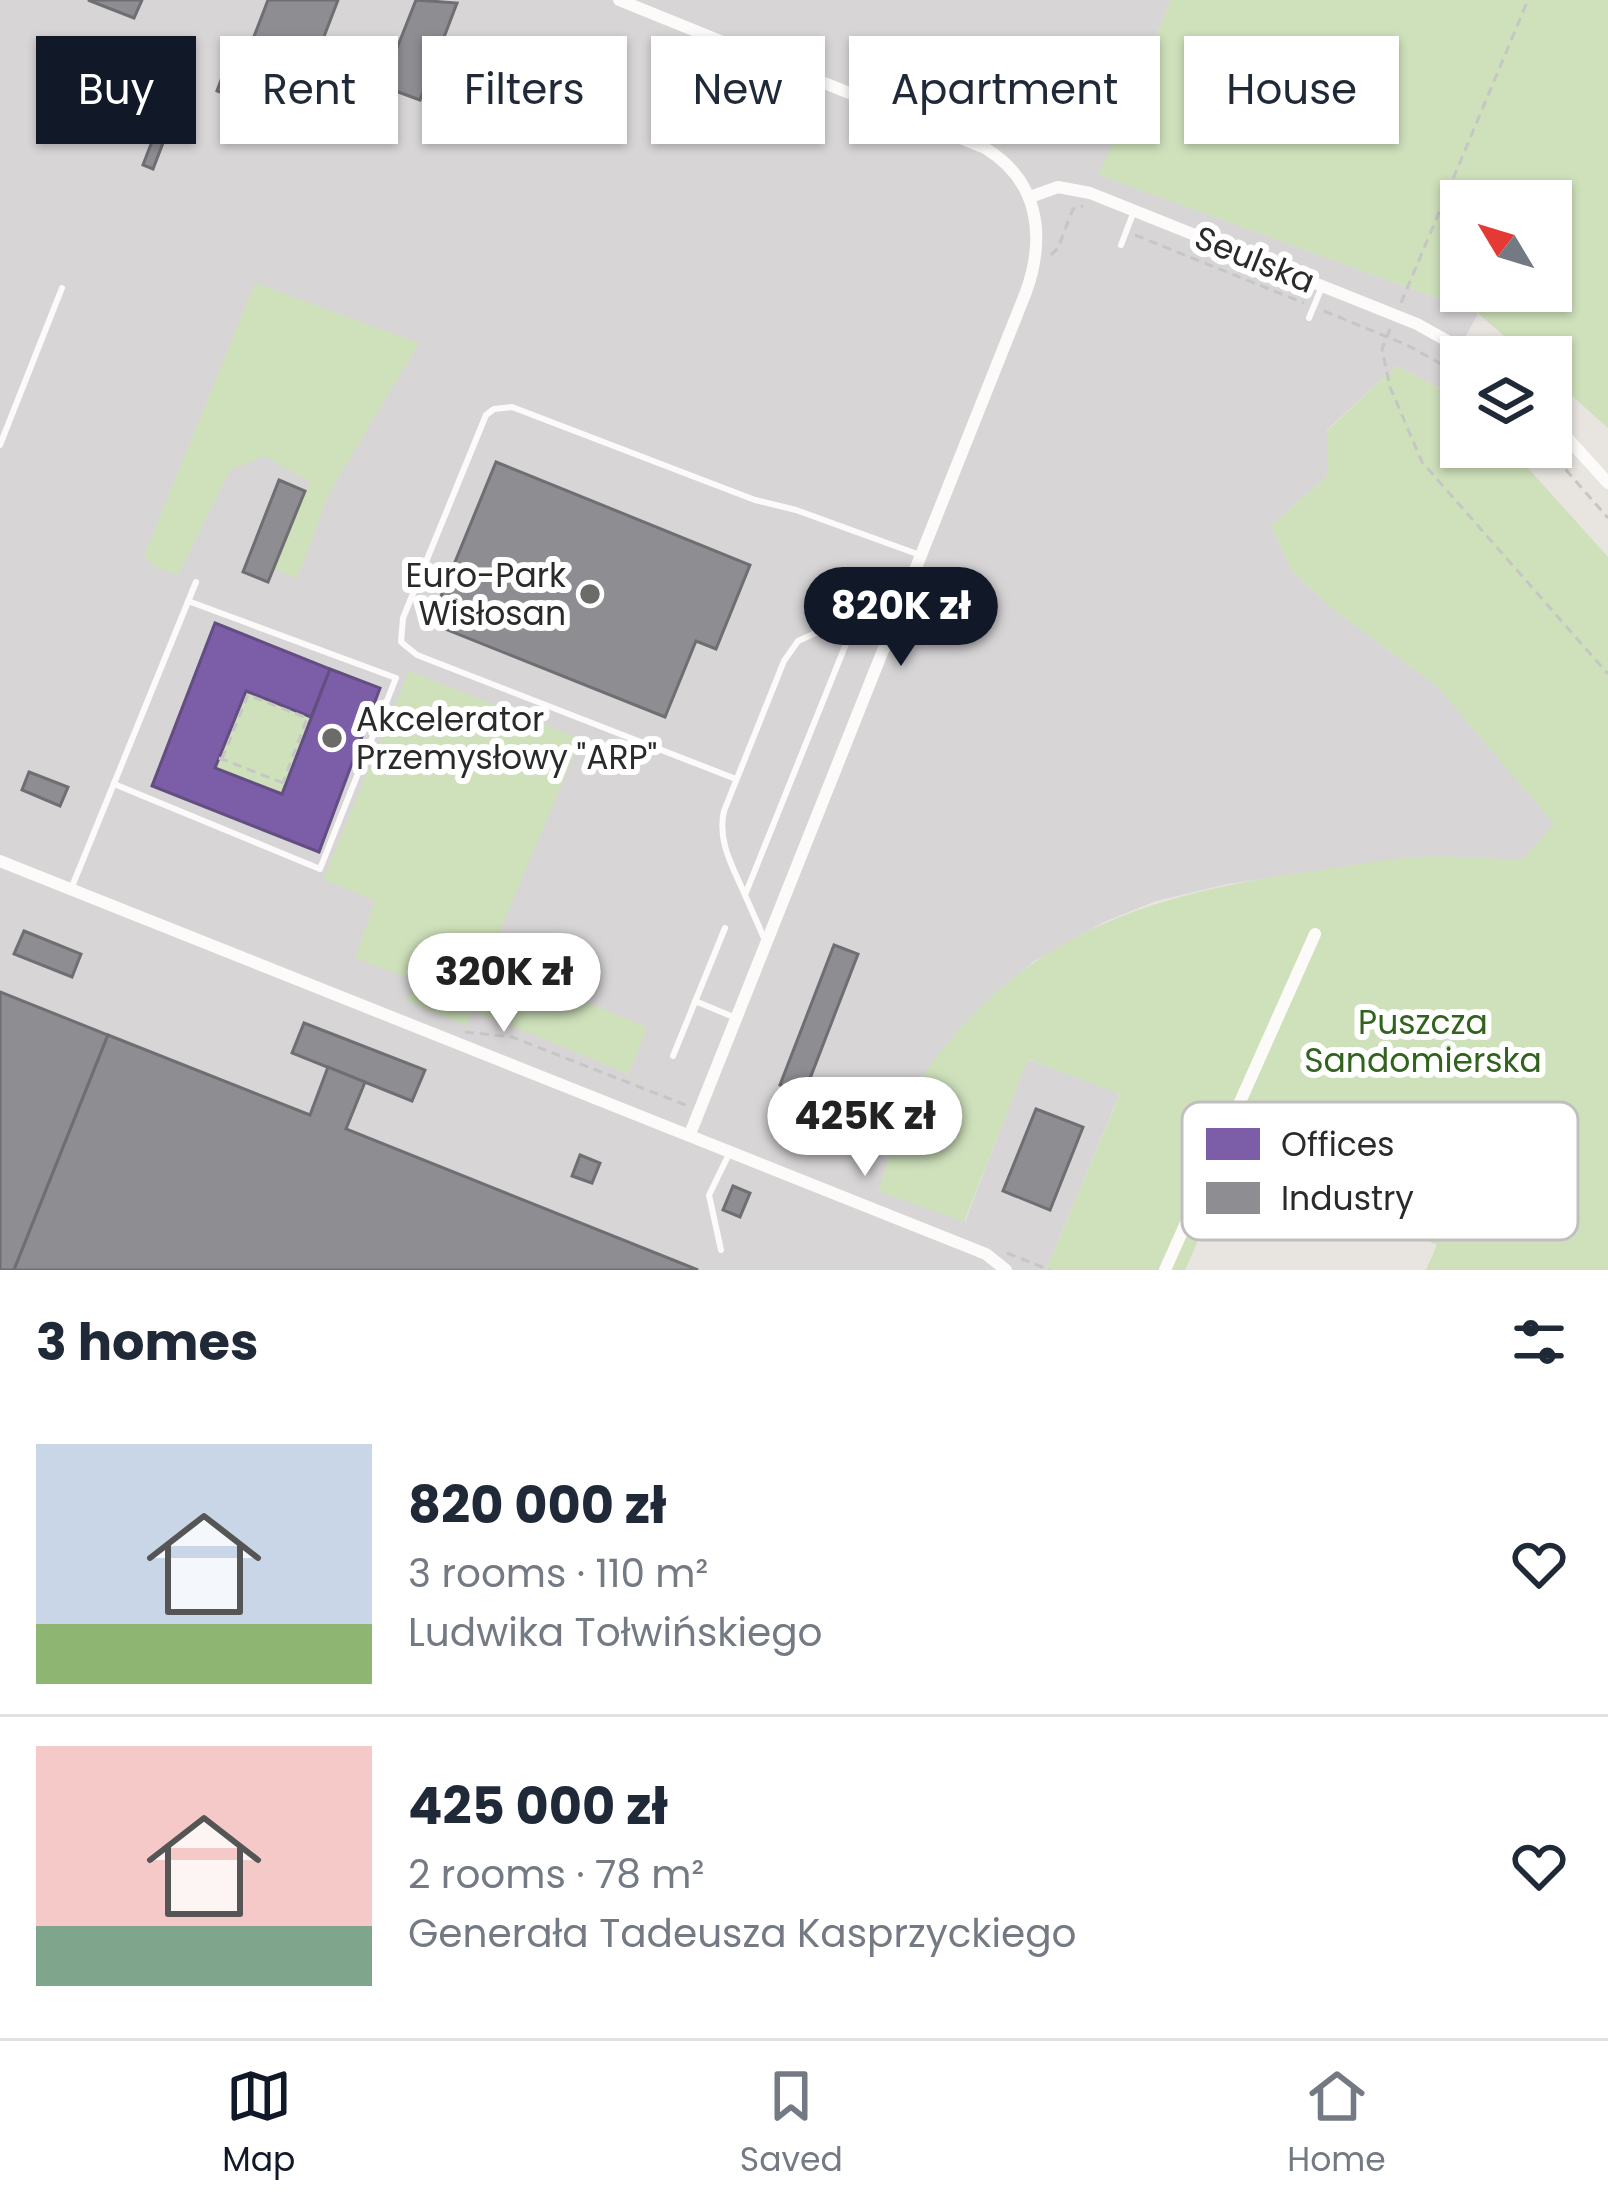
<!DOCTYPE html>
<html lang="en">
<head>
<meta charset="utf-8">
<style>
	body { margin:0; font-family:Poppins,sans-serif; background:#f6f6f7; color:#1f2937; height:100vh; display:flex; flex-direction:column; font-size:45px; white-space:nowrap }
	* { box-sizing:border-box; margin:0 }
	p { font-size:39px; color:#747a83 }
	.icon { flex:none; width:66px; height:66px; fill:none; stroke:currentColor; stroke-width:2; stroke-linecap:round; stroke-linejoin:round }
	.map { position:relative; height:1270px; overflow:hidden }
	.panel { display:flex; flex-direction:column; background:#fff; flex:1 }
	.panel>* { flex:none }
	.top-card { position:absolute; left:36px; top:36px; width:1536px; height:108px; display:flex; gap:24px }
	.needle { width:78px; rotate:308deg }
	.fabs { position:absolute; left:1440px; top:180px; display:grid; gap:24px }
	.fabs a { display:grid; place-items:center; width:132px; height:132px; border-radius:0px; background:#fff; box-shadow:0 3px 9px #0004; font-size:60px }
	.price { position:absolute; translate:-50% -102px; padding:0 27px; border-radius:42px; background:#fff; color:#222; font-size:39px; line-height:78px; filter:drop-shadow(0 3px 6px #0008) }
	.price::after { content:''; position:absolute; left:50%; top:72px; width:36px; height:27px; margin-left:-18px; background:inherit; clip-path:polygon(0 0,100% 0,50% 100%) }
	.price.on { background:#111827; color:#fff }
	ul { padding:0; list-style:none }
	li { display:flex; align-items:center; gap:36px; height:300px; padding:0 36px }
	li+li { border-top:3px solid #e0e1e3 }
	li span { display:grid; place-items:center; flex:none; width:336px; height:240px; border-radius:0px; color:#555 }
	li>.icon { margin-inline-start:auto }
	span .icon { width:144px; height:144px; fill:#fffc; stroke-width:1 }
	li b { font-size:51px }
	h2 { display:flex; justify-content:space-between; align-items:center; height:144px; padding:0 36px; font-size:51px }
	.chip { padding:0 42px; border-radius:0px; background:#fff; box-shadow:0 3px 9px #0004; font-size:42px; line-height:108px }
	.chip.on { background:#111827; color:#fff }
	.tab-bar { display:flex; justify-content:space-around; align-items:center; height:168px; border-top:3px solid #e0e1e3; background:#fff; font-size:33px; color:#747a83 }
	.tab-bar a { display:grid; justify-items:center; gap:6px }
	.tab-bar .on { color:#111827 }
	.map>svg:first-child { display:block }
	.industrial { fill:#d8d5d7 }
	.green { fill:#cee1bb; fill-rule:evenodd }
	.offices { fill:#7b5ea7; stroke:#634e82; stroke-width:3 }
	.industry { fill:#8d8d92; stroke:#6f6f73; stroke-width:3 }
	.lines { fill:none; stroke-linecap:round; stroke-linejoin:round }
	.path { stroke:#c6c6c5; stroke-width:3; stroke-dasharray:9 6; stroke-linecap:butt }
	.lane { stroke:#fcfbfa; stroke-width:6 }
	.street { stroke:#fcfbfa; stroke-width:12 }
	.poi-dot { fill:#6c6b6a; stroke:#fff; stroke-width:4.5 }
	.labels { text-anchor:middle; stroke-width:12; stroke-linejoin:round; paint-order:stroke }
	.street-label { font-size:33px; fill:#2a2a2a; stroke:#fff }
	.poi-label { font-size:33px; fill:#2a2a2a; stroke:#fff; text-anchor:end }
	.park-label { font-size:33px; fill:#32631e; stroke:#fff }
	.key { fill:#fff; stroke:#bfbfbf; stroke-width:3 }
	.key-label { font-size:33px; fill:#2a2a2a }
</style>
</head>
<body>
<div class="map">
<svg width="1608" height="1270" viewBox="0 0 1608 1270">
	<rect width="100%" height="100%" fill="#e8e4e0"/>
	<polygon class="industrial" points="0,0 1171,0 1100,175 1478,313 1439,388 1396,366 1327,430 1327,476 1271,526 1292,571 1333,609 1437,686 1555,824 1522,860 1406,858 1228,884 1156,901 1104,922 1033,962 986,1002 917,1083 965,1222 1027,1059 1120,1093 1046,1270 0,1270"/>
	<g class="green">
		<path d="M1171,0h437v428l-57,-51v-20h-23l-50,-44 -379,-138zM1551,201v90h-90v-90z"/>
		<polygon points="255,283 419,343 329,493 297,579 274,568 310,482 265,456 230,470 178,575 156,567 144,556"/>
		<path d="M1396,366l43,22 22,17v42h48l99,110v713h-182l11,-25 -202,-88 -50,113h-139l74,-176 -92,-35 -64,163 -86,-31c12,-32 23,-84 42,-111 95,-139 214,-182 373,-206 36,-5 73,-12 109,-16 40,-4 80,0 120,2l32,-36 -117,-138 -104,-77 -41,-38 -21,-45 56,-50v-45z"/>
		<polygon points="409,671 581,739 487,961 647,1027 629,1074 474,1011 466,1026 407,1001 416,981 355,958 375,901 323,879"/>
		<polygon points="246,691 311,717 282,794 215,768"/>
	</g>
	<polygon class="offices" points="215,623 330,669 311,717 246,691 215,768 282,794 330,669 380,688 319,852 152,786"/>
	<g class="industry">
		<polygon points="88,0 142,0 134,18"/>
		<polygon points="268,0 338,0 292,120 217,91 221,80 235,86"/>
		<polygon points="416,0 457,3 420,100 382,86"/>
		<polygon points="161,118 171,122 153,169 143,165"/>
		<polygon points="496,462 750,565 716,649 696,641 665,717 430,623"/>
		<polygon points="279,480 305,491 268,582 243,572"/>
		<polygon points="29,772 68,787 60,806 22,790"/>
		<polygon points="24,931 81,954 72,977 14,954"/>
		<polygon points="834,945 858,954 804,1094 780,1085"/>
		<polygon points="0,992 108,1035 14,1270 0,1270"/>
		<polygon points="304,1023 425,1070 412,1101 292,1053"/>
		<polygon points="108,1035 310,1115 328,1067 365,1082 346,1129 698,1270 14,1270"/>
		<polygon points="1036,1109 1083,1127 1050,1210 1003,1191"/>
		<polygon points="580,1155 600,1163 592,1183 572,1176"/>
		<polygon points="733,1186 750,1193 740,1217 723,1210"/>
	</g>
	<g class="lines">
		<g class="path">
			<polyline points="1135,235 1304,303"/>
			<polyline points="1051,255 1058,248 1073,209 1083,206"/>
			<polyline points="1401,303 1528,0"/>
			<polyline points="1324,311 1407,345 1461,375"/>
			<polyline points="1390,329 1382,349 1390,387 1422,462 1608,674"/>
			<polyline points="1546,447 1608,518"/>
			<polyline points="219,758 286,784"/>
			<polyline points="222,759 248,695 307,718 283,783"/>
			<polyline points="465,1032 512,1037 688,1106"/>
			<polyline points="1007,1253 1050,1270"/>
		</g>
		<g class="lane">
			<polyline points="1121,245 1134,211"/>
			<polyline points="1309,318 1321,289"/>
			<polyline points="0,445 62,288"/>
			<polyline points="736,779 417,655 401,642 403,618 486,415 494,409 512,407 755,500 796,510 920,555"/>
			<polyline points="114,784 320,869 396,678 188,601"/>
			<polyline points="71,889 196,582"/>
			<path d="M745,895c-12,-28 -28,-53 -21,-84l60,-150 14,-20 57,-26"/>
			<polyline points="764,938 745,895 858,614 904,594"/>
			<polyline points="695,1001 736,1018"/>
			<polyline points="673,1056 725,928"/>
			<polyline points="721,1250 709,1195 729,1154"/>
		</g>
		<g class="street">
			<path d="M619,0l366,148c54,33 61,88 41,144l-336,842"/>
			<polyline points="1030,197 1058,187 1090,193 1417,324 1476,357"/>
			<polyline points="1551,420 1608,483"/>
			<polyline points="0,861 986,1254 1006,1270"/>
			<polyline points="1165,1270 1315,934"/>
		</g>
	</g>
	<g class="poi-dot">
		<circle cx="590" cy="594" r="12"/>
		<circle cx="332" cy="738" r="12"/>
	</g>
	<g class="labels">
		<g class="street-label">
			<text transform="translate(1255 259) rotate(22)" y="12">Seulska</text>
		</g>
		<g class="poi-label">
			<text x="566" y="587">Euro-Park<tspan x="566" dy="38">Wisłosan</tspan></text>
			<text x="356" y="731" text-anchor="start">Akcelerator<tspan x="356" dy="38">Przemysłowy "ARP"</tspan></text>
		</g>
		<g class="park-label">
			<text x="1423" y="1034">Puszcza<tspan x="1423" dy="38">Sandomierska</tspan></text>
		</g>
	</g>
	<rect x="1182" y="1102" width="396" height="138" rx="18" class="key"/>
	<rect x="1206" y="1128" width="54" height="32" fill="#7b5ea7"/>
	<rect x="1206" y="1182" width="54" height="32" fill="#8d8d92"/>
	<g class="key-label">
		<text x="1281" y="1156">Offices</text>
		<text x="1281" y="1210">Industry</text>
	</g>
</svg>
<div class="fabs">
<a><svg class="needle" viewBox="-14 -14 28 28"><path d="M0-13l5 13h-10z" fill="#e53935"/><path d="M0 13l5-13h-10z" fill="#747a83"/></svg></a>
<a><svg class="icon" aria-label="layers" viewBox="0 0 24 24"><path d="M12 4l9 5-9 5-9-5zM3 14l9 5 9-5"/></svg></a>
</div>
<b class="price on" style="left:901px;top:669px">820K zł</b>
<b class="price" style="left:504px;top:1035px">320K zł</b>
<b class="price" style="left:865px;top:1179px">425K zł</b>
<div class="top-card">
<a class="chip on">Buy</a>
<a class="chip">Rent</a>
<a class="chip">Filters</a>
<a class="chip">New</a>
<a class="chip">Apartment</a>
<a class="chip">House</a>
</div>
</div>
<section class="panel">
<h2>3 homes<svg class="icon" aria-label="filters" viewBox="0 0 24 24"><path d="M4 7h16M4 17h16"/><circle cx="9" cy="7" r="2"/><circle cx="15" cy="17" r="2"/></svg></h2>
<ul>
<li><span style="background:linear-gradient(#c9d6e8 75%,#8fb573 0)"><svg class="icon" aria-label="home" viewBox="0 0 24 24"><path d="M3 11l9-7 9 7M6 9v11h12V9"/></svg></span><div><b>820 000 zł</b><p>3 rooms · 110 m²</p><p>Ludwika Tołwińskiego</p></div><svg class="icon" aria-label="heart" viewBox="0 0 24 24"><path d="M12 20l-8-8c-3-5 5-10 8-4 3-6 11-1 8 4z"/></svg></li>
<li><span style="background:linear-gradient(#f6c9c9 75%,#7fa58c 0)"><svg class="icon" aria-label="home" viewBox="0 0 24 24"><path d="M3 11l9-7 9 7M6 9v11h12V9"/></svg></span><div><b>425 000 zł</b><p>2 rooms · 78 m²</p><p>Generała Tadeusza Kasprzyckiego</p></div><svg class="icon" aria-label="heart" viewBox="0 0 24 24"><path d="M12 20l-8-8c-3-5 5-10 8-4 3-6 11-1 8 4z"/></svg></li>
</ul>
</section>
<nav class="tab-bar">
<a class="on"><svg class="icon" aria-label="map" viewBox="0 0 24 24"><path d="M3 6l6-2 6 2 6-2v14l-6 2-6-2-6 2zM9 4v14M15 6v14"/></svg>Map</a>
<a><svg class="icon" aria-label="saved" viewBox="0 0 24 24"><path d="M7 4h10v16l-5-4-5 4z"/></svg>Saved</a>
<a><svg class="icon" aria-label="home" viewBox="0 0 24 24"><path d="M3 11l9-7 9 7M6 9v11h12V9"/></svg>Home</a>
</nav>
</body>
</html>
